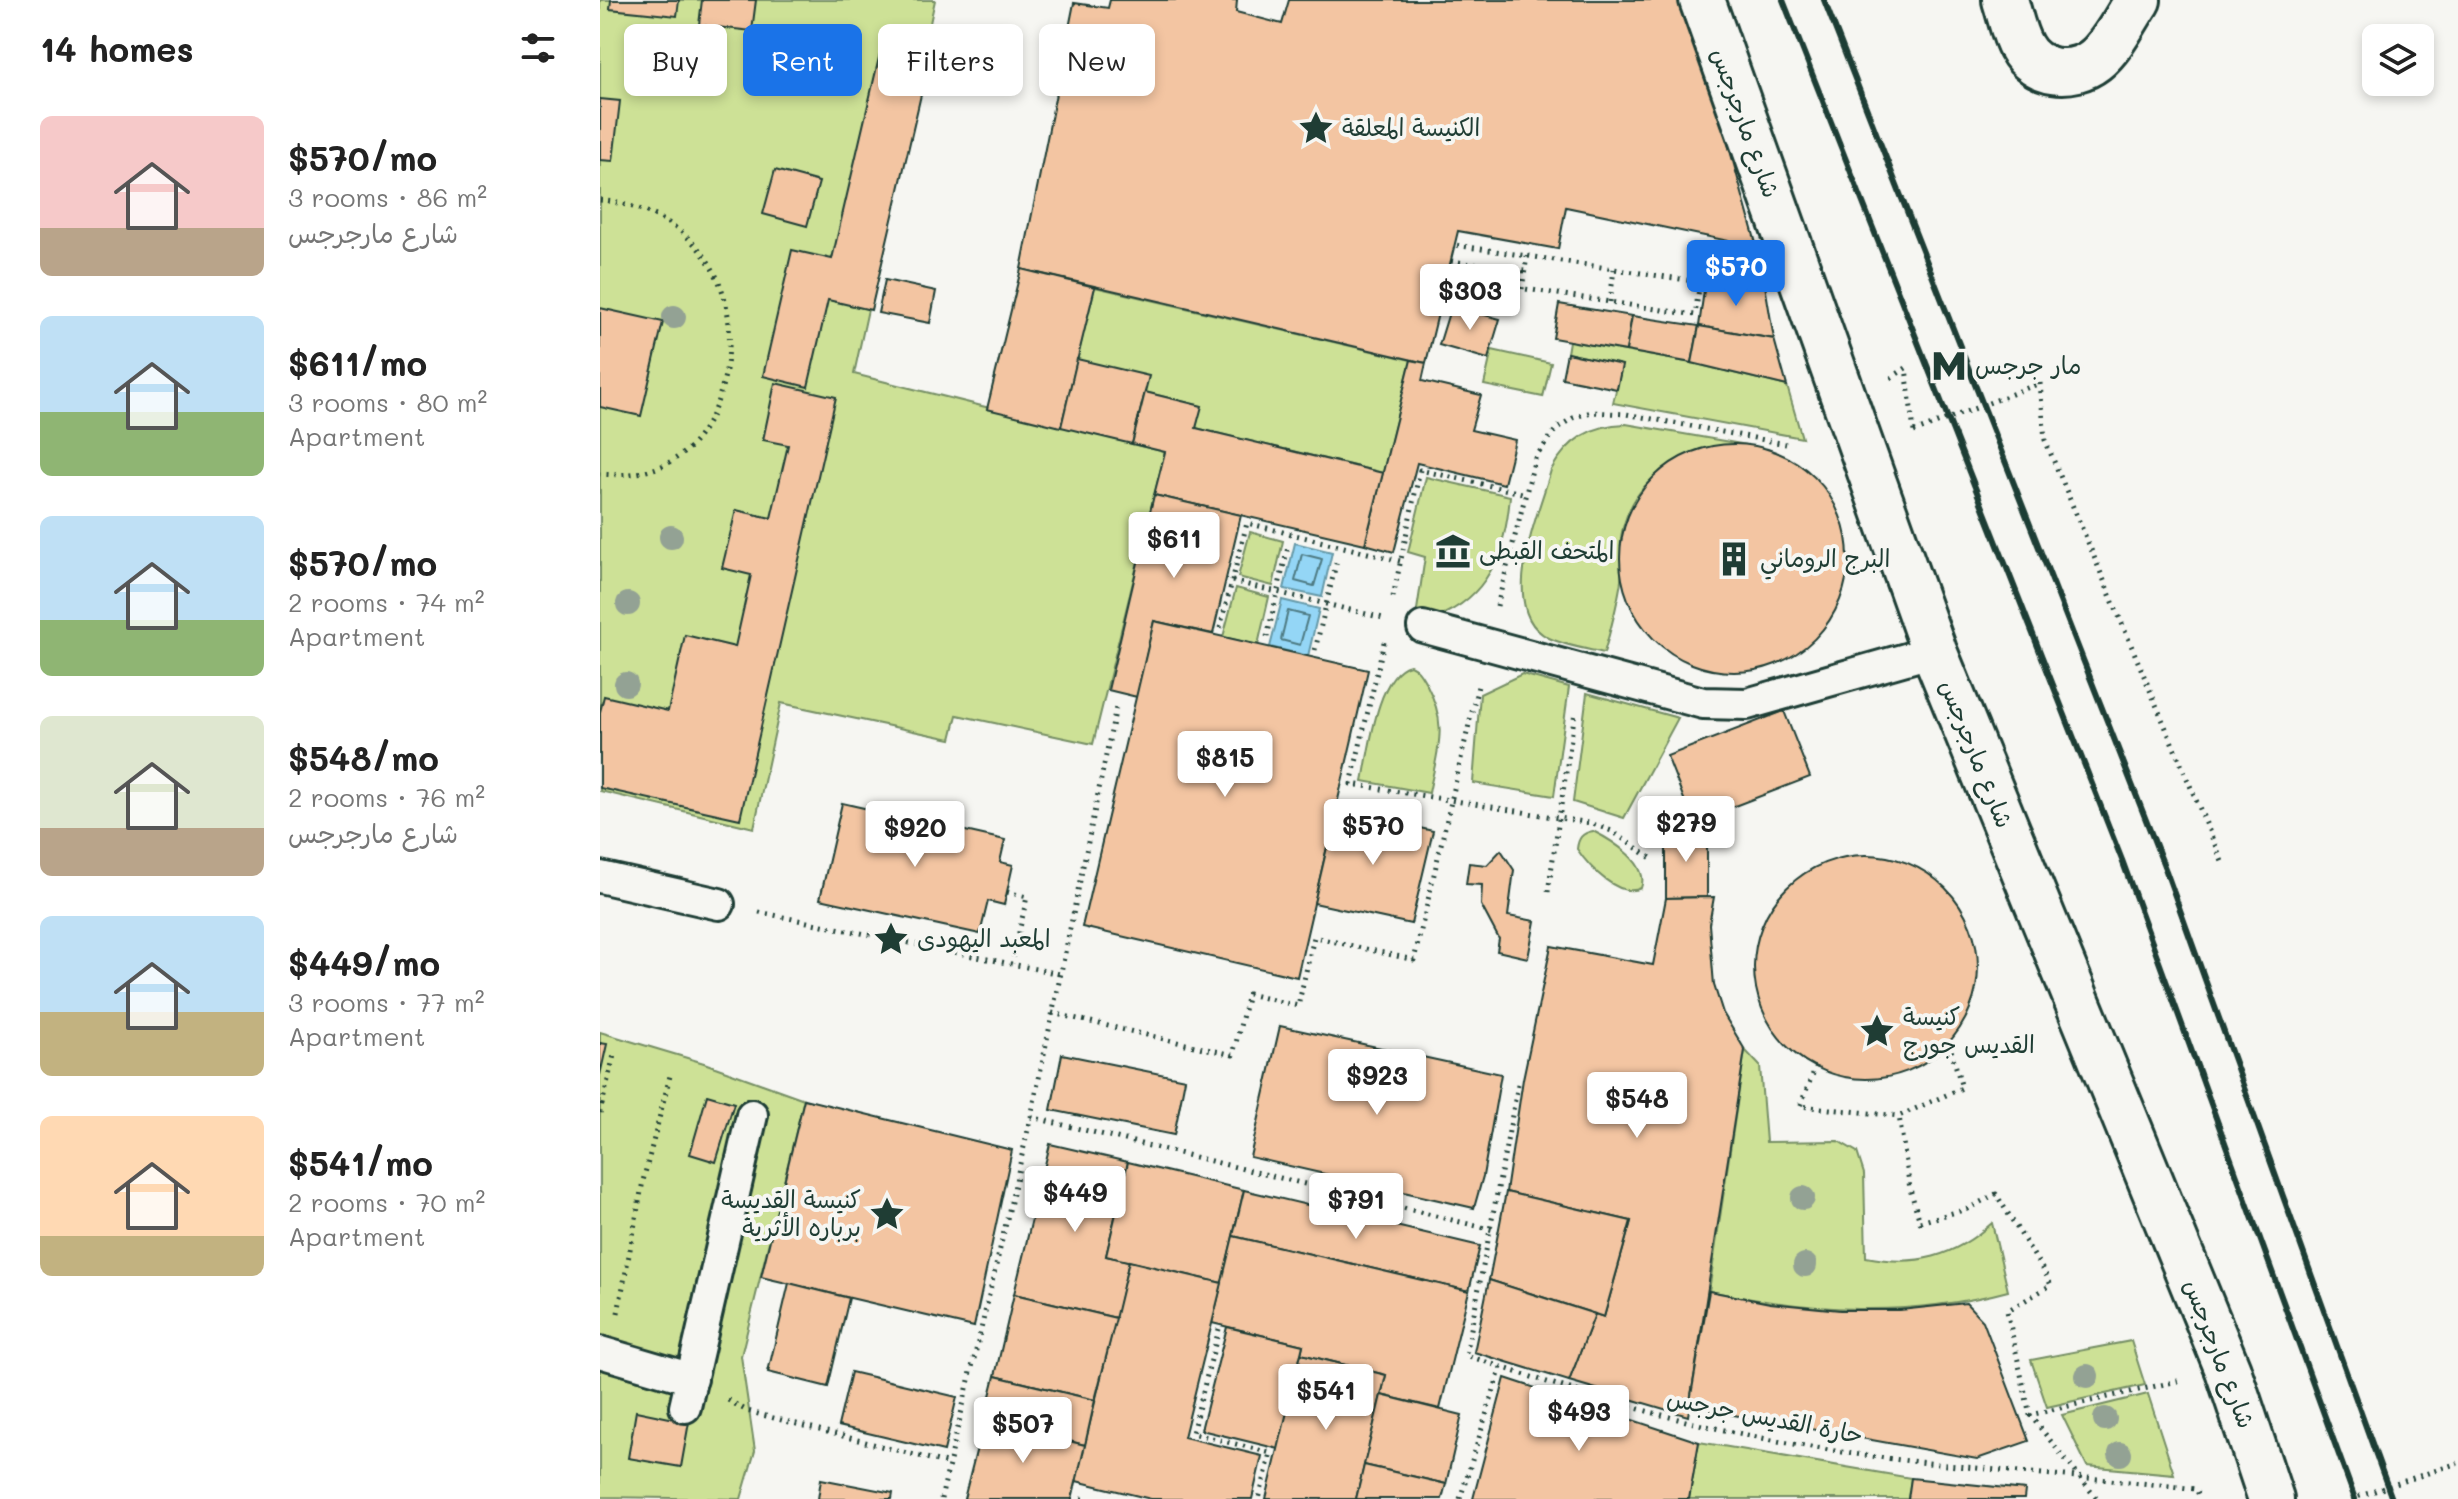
<!DOCTYPE html>
<html lang="en">
<head>
<meta charset="utf-8">
<style>
	body { margin:0; font-family:Mali,"Playpen Sans Arabic",sans-serif; background:#f2f2f2; color:#222; height:100vh; display:flex; flex-direction:column; font-size:30px; white-space:nowrap }
	* { box-sizing:border-box; margin:0 }
	p { font-size:26px; color:#767676 }
	.icon { flex:none; width:44px; height:44px; fill:none; stroke:currentColor; stroke-width:2; stroke-linecap:round; stroke-linejoin:round }
	.map { position:relative; flex:1; overflow:hidden }
	.drawer { display:flex; flex-direction:column; background:#fff; width:600px }
	.drawer>* { flex:none }
	.banner { position:absolute; left:24px; top:24px; width:760px; height:72px; display:flex; gap:16px }
	.buttons { position:absolute; left:1762px; top:24px; display:grid; gap:16px }
	.buttons a { display:grid; place-items:center; width:72px; height:72px; border-radius:12px; background:#fff; box-shadow:0 4px 12px #0003; font-size:40px }
	.price { position:absolute; translate:-50% -68px; padding:0 18px; border-radius:8px; background:#fff; color:#222; font-size:26px; line-height:52px; filter:drop-shadow(0 2px 4px #0008) }
	.price::after { content:''; position:absolute; left:50%; top:48px; width:24px; height:18px; margin-left:-12px; background:inherit; clip-path:polygon(0 0,100% 0,50% 100%) }
	.price.selected { background:#1a73e8; color:#fff }
	ul { padding:0; list-style:none }
	li { display:flex; align-items:center; gap:24px; height:200px; padding:0 40px }
	li span { display:grid; place-items:center; flex:none; width:224px; height:160px; border-radius:12px; color:#555 }
	li>.icon { margin-inline-start:auto }
	span .icon { width:96px; height:96px; fill:#fffc; stroke-width:1 }
	li b { font-size:34px }
	h2 { display:flex; justify-content:space-between; align-items:center; height:96px; padding:0 40px; font-size:34px }
	.pill { padding:0 28px; border-radius:12px; background:#fff; box-shadow:0 4px 12px #0003; font-size:28px; line-height:72px }
	.pill.selected { background:#1a73e8; color:#fff }
	main { display:flex; flex:1; min-height:0 }
	.map>svg:first-child { display:block }
	.green { fill:#cde196; stroke:#768f65; stroke-width:2 }
	.water { fill:#94d6f6; stroke:#6599a8; stroke-width:2 }
	.lines { fill:none; stroke-linecap:round; stroke-linejoin:round }
	.shore { stroke:#4e7a82; stroke-width:2 }
	.building { fill:#f3c5a2; stroke:#1f3d34; stroke-width:2 }
	.lane-casing { stroke:#1f3d34; stroke-width:36 }
	.street-casing { stroke:#1f3d34; stroke-width:50 }
	.path { stroke:#1f3d34; stroke-width:5; stroke-dasharray:2 6; stroke-linecap:butt }
	.lane { stroke:#f6f6f2; stroke-width:30 }
	.street { stroke:#f6f6f2; stroke-width:44 }
	.rail { stroke:#1f3d34; stroke-width:6 }
	.path-bridge { stroke:#1f3d34; stroke-width:5; stroke-dasharray:2 6; stroke-linecap:butt }
	.tree { fill:#93a294 }
	.labels { text-anchor:middle; stroke-width:8; stroke-linejoin:round; paint-order:stroke }
	.street-label { font-size:24px; fill:#1f3d34; stroke:#f6f6f2 }
	.poi-label { font-size:24px; fill:#1f3d34; stroke:#f6f6f2; text-anchor:start }
</style>
</head>
<body>
<main>
<section class="drawer">
<h2>14 homes<svg class="icon" aria-label="filters" viewBox="0 0 24 24"><path d="M4 7h16M4 17h16"/><circle cx="9" cy="7" r="2"/><circle cx="15" cy="17" r="2"/></svg></h2>
<ul>
<li><span style="background:linear-gradient(#f6c9c9 70%,#b9a48a 0)"><svg class="icon" aria-label="home" viewBox="0 0 24 24"><path d="M3 11l9-7 9 7M6 9v11h12V9"/></svg></span><div><b>$570/mo</b><p>3 rooms · 86 m²</p><p>شارع مارجرجس</p></div></li>
<li><span style="background:linear-gradient(#bfe0f5 60%,#8fb573 0)"><svg class="icon" aria-label="home" viewBox="0 0 24 24"><path d="M3 11l9-7 9 7M6 9v11h12V9"/></svg></span><div><b>$611/mo</b><p>3 rooms · 80 m²</p><p>Apartment</p></div></li>
<li><span style="background:linear-gradient(#bfe0f5 65%,#8fb573 0)"><svg class="icon" aria-label="home" viewBox="0 0 24 24"><path d="M3 11l9-7 9 7M6 9v11h12V9"/></svg></span><div><b>$570/mo</b><p>2 rooms · 74 m²</p><p>Apartment</p></div></li>
<li><span style="background:linear-gradient(#dfe7d0 70%,#b9a48a 0)"><svg class="icon" aria-label="home" viewBox="0 0 24 24"><path d="M3 11l9-7 9 7M6 9v11h12V9"/></svg></span><div><b>$548/mo</b><p>2 rooms · 76 m²</p><p>شارع مارجرجس</p></div></li>
<li><span style="background:linear-gradient(#bfe0f5 60%,#c2b280 0)"><svg class="icon" aria-label="home" viewBox="0 0 24 24"><path d="M3 11l9-7 9 7M6 9v11h12V9"/></svg></span><div><b>$449/mo</b><p>3 rooms · 77 m²</p><p>Apartment</p></div></li>
<li><span style="background:linear-gradient(#ffd9b3 75%,#c2b280 0)"><svg class="icon" aria-label="home" viewBox="0 0 24 24"><path d="M3 11l9-7 9 7M6 9v11h12V9"/></svg></span><div><b>$541/mo</b><p>2 rooms · 70 m²</p><p>Apartment</p></div></li>
</ul>
</section>
<div class="map">
<svg width="1858" height="1499" viewBox="0 0 1858 1499">
	<rect width="100%" height="100%" fill="#f6f6f2"/>
	<filter id="ink" filterUnits="userSpaceOnUse"><feTurbulence type="fractalNoise" baseFrequency=".0125" numOctaves="2"/><feDisplacementMap in="SourceGraphic" scale="16" xChannelSelector="R" yChannelSelector="G"/><feConvolveMatrix kernelMatrix="1 2 1 2 8 2 1 2 1" color-interpolation-filters="sRGB"/></filter>
	<g filter="url(#ink)">
		<g class="green">
			<polygon points="0,0 335,0 254,374 565,452 493,744 357,715 351,739 181,703 154,828 0,791"/>
			<polygon points="495,287 811,360 783,473 596,428 601,406 545,392 477,359"/>
			<polygon points="969,341 1092,363 1187,386 1202,438 1013,403 1022,365 967,353"/>
			<polygon points="892,350 951,363 943,397 884,385"/>
			<path d="M1026,424l121,21c-56,-1 -112,28 -125,87 -4,19 2,38 -2,55 -4,23 -10,45 -16,66 -17,-4 -38,-7 -55,-15 -54,-26 -10,-125 2,-168 17,-30 39,-45 75,-46z"/>
			<path d="M826,477l84,19c-4,48 -17,94 -64,117 -9,5 -21,5 -29,-3l8,-53 -17,-5z"/>
			<polygon points="650,532 683,541 673,586 638,577"/>
			<polygon points="636,588 669,597 658,645 623,637"/>
			<path d="M810,665c9,4 11,10 16,18 23,44 12,64 3,110l-66,-12c6,-29 14,-108 47,-116z"/>
			<polygon points="922,674 969,687 954,796 873,783 880,694"/>
			<polygon points="987,693 1078,718 1024,818 973,802"/>
			<path d="M993,831c20,10 57,33 48,57 -22,11 -52,-21 -64,-39 1,-11 5,-16 16,-18z"/>
			<polygon points="0,1032 104,1063 204,1099 141,1356 155,1451 141,1499 0,1497"/>
			<path d="M1145,1050l15,16 6,76 72,-1 19,11 7,22 2,83c50,10 88,0 126,-34l16,68c-100,27 -198,21 -299,0z"/>
			<polygon points="1531,1341 1545,1385 1447,1407 1431,1360"/>
			<polygon points="1548,1394 1574,1474 1487,1466 1462,1415"/>
			<polygon points="1099,1442 1311,1478 1308,1499 1089,1499"/>
		</g>
		<g class="water">
			<polygon points="695,543 732,552 722,597 684,589"/>
			<polygon points="682,600 719,609 708,656 670,647"/>
		</g>
		<g class="lines">
			<g class="shore">
				<polygon points="702,554 722,559 714,586 695,581"/>
				<polygon points="688,611 708,616 700,645 681,640"/>
			</g>
		</g>
		<g class="building">
			<polygon points="11,0 79,0 77,16 10,9"/>
			<polygon points="102,0 156,0 152,31 99,25"/>
			<polygon points="510,0 637,0 636,12 682,24 689,0 1088,0 1157,247 966,207 958,249 858,231 826,363 421,269 474,3 508,8"/>
			<polygon points="285,32 333,43 271,310 228,300 208,387 163,376 192,250 232,259"/>
			<polygon points="0,99 20,101 13,161 0,160"/>
			<polygon points="175,170 219,182 207,226 163,214"/>
			<polygon points="421,269 495,287 461,427 387,409"/>
			<polygon points="1106,276 1165,285 1174,339 1099,326"/>
			<polygon points="285,280 336,291 330,323 278,313"/>
			<polygon points="959,304 1032,316 1026,351 953,338"/>
			<polygon points="851,306 900,319 888,359 839,345"/>
			<polygon points="0,308 63,322 41,416 0,407"/>
			<polygon points="1032,316 1099,326 1092,363 1026,351"/>
			<polygon points="1099,326 1174,339 1187,386 1092,363"/>
			<polygon points="967,353 1022,365 1017,389 962,378"/>
			<polygon points="477,359 549,376 532,444 461,427"/>
			<polygon points="811,360 826,363 822,381 881,395 871,430 915,440 904,484 817,463 794,552 765,544"/>
			<polygon points="175,383 236,397 140,819 0,788 0,712 4,696 68,711 85,635 135,647 151,575 122,568 136,510 171,518 188,445 163,440"/>
			<polygon points="545,392 602,406 596,428 783,473 765,544 554,495 565,452 532,444"/>
			<circle cx="1134" cy="558" r="114"/>
			<polygon points="554,495 641,515 613,634 554,621 537,697 508,690"/>
			<polygon points="554,621 768,670 697,977 482,927"/>
			<polygon points="1184,711 1210,777 1093,822 1067,756"/>
			<polygon points="242,803 405,840 400,862 413,865 404,905 388,901 380,934 220,899"/>
			<polygon points="736,809 833,831 811,924 714,903"/>
			<polygon points="1066,830 1107,830 1107,897 1066,898"/>
			<polygon points="901,850 914,870 908,916 935,921 928,958 897,951 899,939 881,905 882,885 866,884 869,863 887,865"/>
			<circle cx="1266" cy="967" r="112"/>
			<polygon points="1114,897 1109,924 1114,985 1123,1013 1145,1050 1088,1416 969,1381 995,1314 1004,1317 1031,1221 906,1192 923,1079 951,946 1053,965 1066,898"/>
			<polygon points="680,1026 901,1074 883,1176 874,1208 650,1157"/>
			<polygon points="0,1043 7,1044 0,1075"/>
			<polygon points="462,1054 585,1079 574,1135 451,1110"/>
			<polygon points="107,1095 134,1103 116,1162 90,1154"/>
			<polygon points="204,1099 412,1150 374,1327 161,1277"/>
			<polygon points="450,1144 528,1162 506,1256 529,1261 516,1318 414,1294"/>
			<polygon points="528,1162 644,1190 622,1283 506,1256"/>
			<polygon points="644,1190 880,1246 869,1291 633,1236"/>
			<polygon points="906,1192 1031,1221 1004,1317 889,1280"/>
			<polygon points="633,1236 869,1291 840,1409 781,1395 786,1375 701,1354 703,1345 612,1323"/>
			<polygon points="529,1261 622,1283 584,1437 662,1456 652,1499 551,1499 476,1481"/>
			<polygon points="889,1280 995,1314 969,1381 874,1352"/>
			<polygon points="189,1283 249,1298 228,1387 168,1372"/>
			<polygon points="1109,1291 1170,1303 1240,1310 1300,1310 1366,1303 1383,1321 1429,1441 1377,1459 1089,1407"/>
			<polygon points="414,1294 516,1318 495,1400 395,1376"/>
			<polygon points="627,1327 703,1345 679,1449 601,1430"/>
			<polygon points="701,1354 786,1375 756,1499 666,1499"/>
			<polygon points="251,1372 357,1397 344,1451 238,1426"/>
			<polygon points="395,1376 495,1400 485,1445 384,1420"/>
			<polygon points="905,1378 1099,1442 1089,1499 873,1499"/>
			<polygon points="781,1395 862,1415 846,1484 764,1465"/>
			<polygon points="36,1411 89,1422 81,1467 28,1458"/>
			<polygon points="384,1420 485,1445 472,1499 364,1499"/>
			<polygon points="764,1465 846,1484 842,1499 756,1499"/>
			<polygon points="1311,1478 1425,1490 1424,1499 1308,1499"/>
			<polygon points="221,1479 293,1493 292,1499 218,1499"/>
		</g>
		<g class="lines">
			<g class="lane-casing">
				<g id="lane">
					<polyline points="823,627 1103,703 1147,704 1334,651"/>
					<polyline points="0,877 119,904"/>
					<polyline points="0,1352 92,1379"/>
					<polyline points="85,1407 152,1115"/>
				</g>
			</g>
			<g class="street-casing">
				<g id="street">
					<polyline points="1102,0 1334,651 1628,1370 1671,1499"/>
					<path d="M1405,0c5,15 8,33 16,47 14,27 51,31 74,13 17,-13 31,-42 43,-60"/>
				</g>
			</g>
			<g class="path">
				<path d="M0,200c98,12 148,89 123,183 -16,64 -55,97 -123,91"/>
				<polyline points="851,261 924,271"/>
				<polyline points="847,277 1095,315 1100,282 855,245"/>
				<polyline points="922,289 927,256"/>
				<polyline points="1010,302 1014,269"/>
				<polyline points="1291,378 1306,368 1314,432"/>
				<polyline points="1440,383 1445,440 1623,864"/>
				<polyline points="632,581 783,618"/>
				<polyline points="793,597 820,470 926,494"/>
				<polyline points="897,606 935,458 957,428 973,418 991,412 1026,414 1186,444"/>
				<polyline points="620,628 647,523 800,561"/>
				<polyline points="667,637 688,547"/>
				<polyline points="784,642 751,784 990,823 1012,831 1054,860"/>
				<polyline points="715,650 737,560"/>
				<polyline points="407,892 427,897 412,963"/>
				<polyline points="948,892 975,712"/>
				<polyline points="159,912 460,974"/>
				<polyline points="452,1013 633,1055 648,994 698,1006 714,937 814,960 878,686"/>
				<polyline points="1349,1043 1362,1088 1299,1116 1310,1189 1320,1222 1367,1209 1396,1194 1446,1275 1451,1285 1407,1311 1430,1415 1578,1381"/>
				<polyline points="1216,1066 1200,1106 1299,1116"/>
				<path d="M918,1084l-52,271c115,40 230,73 351,93 125,21 253,26 379,41l5,10"/>
				<polyline points="0,1113 14,1055"/>
				<polyline points="431,1117 893,1230"/>
				<polyline points="18,1313 43,1181 71,1072"/>
				<polyline points="619,1329 592,1433 671,1453 659,1499"/>
				<polyline points="128,1400 147,1411 349,1464"/>
				<polyline points="481,1498 485,1499"/>
				<polyline points="341,1499 431,1117 516,707"/>
				<polyline points="860,1499 901,1367"/>
			</g>
			<use href="#lane" class="lane"/>
			<use href="#street" class="street"/>
			<g class="rail">
				<polyline points="1183,0 1522,860 1755,1499"/>
				<polyline points="1224,0 1566,871 1792,1499"/>
			</g>
			<g class="path-bridge">
				<polyline points="1314,432 1440,383"/>
				<polyline points="1430,1415 1497,1499"/>
				<polyline points="1751,1499 1858,1463"/>
			</g>
		</g>
		<g class="tree">
			<circle cx="74" cy="317" r="12"/>
			<circle cx="71" cy="537" r="12"/>
			<circle cx="28" cy="604" r="12"/>
			<circle cx="26" cy="684" r="12"/>
			<circle cx="1203" cy="1198" r="12"/>
			<circle cx="1205" cy="1265" r="12"/>
			<circle cx="1487" cy="1376" r="12"/>
			<circle cx="1505" cy="1419" r="12"/>
			<circle cx="1520" cy="1454" r="12"/>
		</g>
	</g>
	<defs>
		<g id="sight-bare" transform="scale(2.76)"><path d="M0-6L1.8-2.2L6-1.7L2.9 1.2L3.7 5.4L0 3.3L-3.7 5.4L-2.9 1.2L-6-1.7L-1.8-2.2Z" fill="#1f3d34" stroke="#f6f6f2" stroke-width="2.5" paint-order="stroke"/></g>
		<g id="metro-bare" transform="scale(2.76)"><path d="M-5.5 5V-5H-3L0 0L3-5H5.5V5H3V-.5L0 4L-3-.5V5Z" fill="#1f3d34" stroke="#f6f6f2" stroke-width="2.5" paint-order="stroke"/></g>
		<g id="museum-bare" transform="scale(2.76)"><path d="M0-6L6-3V-2H-6V-3ZM-5-1h2V3h-2ZM-1-1h2V3h-2ZM3-1h2V3H3ZM-6 4H6V6H-6Z" fill="#1f3d34" stroke="#f6f6f2" stroke-width="2.5" paint-order="stroke"/></g>
		<g id="building-bare" transform="scale(2.76)"><path d="M-4-6H4V6H1V3H-1V6H-4ZM-2.5-4.3h1.7v1.8h-1.7ZM.8-4.3h1.7v1.8H.8ZM-2.5-1h1.7V.8h-1.7ZM.8-1h1.7V.8H.8Z" fill="#1f3d34" stroke="#f6f6f2" stroke-width="2.5" paint-order="stroke"/></g>
	</defs>
	<g fill-rule="evenodd">
		<use href="#sight-bare" x="716" y="128"/>
		<use href="#metro-bare" x="1349" y="366"/>
		<use href="#museum-bare" x="853" y="551"/>
		<use href="#building-bare" x="1134" y="559"/>
		<use href="#sight-bare" x="291" y="939"/>
		<use href="#sight-bare" x="1277" y="1031"/>
		<use href="#sight-bare" x="287" y="1214"/>
	</g>
	<g class="labels">
		<g class="street-label">
			<text transform="translate(1145 123) rotate(70)" y="8">شارع مارجرجس</text>
			<text transform="translate(1376 754) rotate(68)" y="8">شارع مارجرجس</text>
			<text transform="translate(1619 1354) rotate(69)" y="8">شارع مارجرجس</text>
			<text transform="translate(1165 1417) rotate(11)" y="8">حارة القديس جرجس</text>
		</g>
		<g class="poi-label">
			<text x="742" y="136">الكنيسة المعلقة</text>
			<text x="1375" y="374">مار جرجس</text>
			<text x="879" y="559">المتحف القبطى</text>
			<text x="1160" y="567">البرج الروماني</text>
			<text x="317" y="947">المعبد اليهودى</text>
			<text x="1303" y="1025">كنيسة<tspan x="1303" dy="28">القديس جورج</tspan></text>
			<text x="261" y="1208" text-anchor="end">كنيسة القديسة<tspan x="261" dy="28">برباره الأثرية</tspan></text>
		</g>
	</g>
</svg>
<div class="buttons">
<a><svg class="icon" aria-label="layers" viewBox="0 0 24 24"><path d="M12 4l9 5-9 5-9-5zM3 14l9 5 9-5"/></svg></a>
</div>
<b class="price selected" style="left:1136px;top:308px">$570</b>
<b class="price" style="left:870px;top:332px">$303</b>
<b class="price" style="left:574px;top:580px">$611</b>
<b class="price" style="left:625px;top:799px">$815</b>
<b class="price" style="left:1086px;top:864px">$279</b>
<b class="price" style="left:773px;top:867px">$570</b>
<b class="price" style="left:315px;top:869px">$920</b>
<b class="price" style="left:777px;top:1117px">$923</b>
<b class="price" style="left:1037px;top:1140px">$548</b>
<b class="price" style="left:475px;top:1234px">$449</b>
<b class="price" style="left:756px;top:1241px">$791</b>
<b class="price" style="left:726px;top:1432px">$541</b>
<b class="price" style="left:979px;top:1453px">$493</b>
<b class="price" style="left:423px;top:1465px">$507</b>
<div class="banner">
<a class="pill">Buy</a>
<a class="pill selected">Rent</a>
<a class="pill">Filters</a>
<a class="pill">New</a>
</div>
</div>
</main>
</body>
</html>
